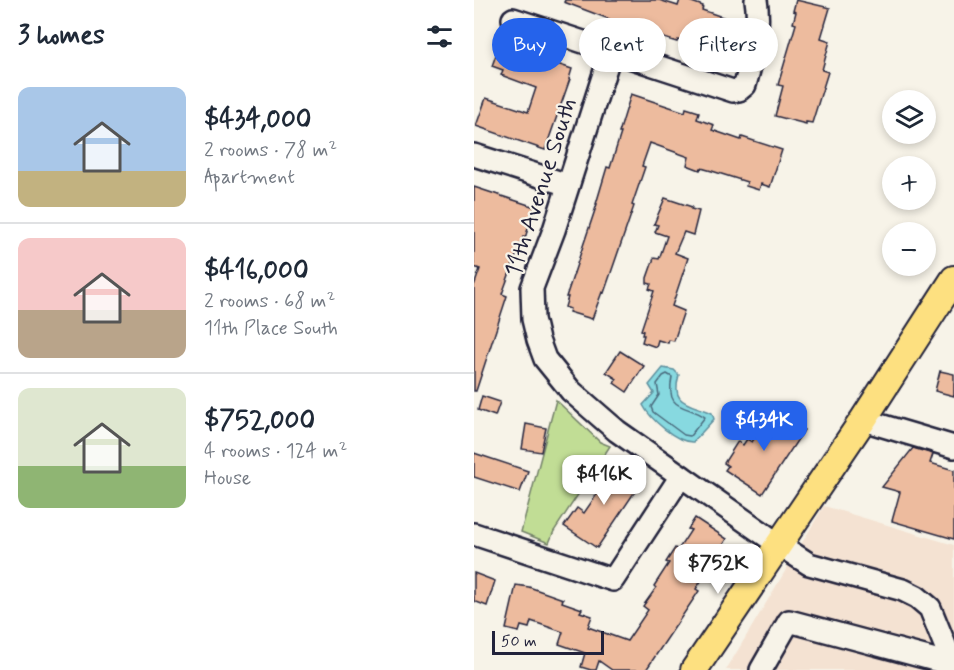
<!DOCTYPE html>
<html lang="en">
<head>
<meta charset="utf-8">
<style>
	body { margin:0; font-family:Mynerve,sans-serif; background:#f6f6f7; color:#1f2937; height:100vh; display:flex; flex-direction:column; font-size:22px; white-space:nowrap }
	* { box-sizing:border-box; margin:0 }
	p { font-size:20px; color:#747a83 }
	.icon { flex:none; width:33px; height:33px; fill:none; stroke:currentColor; stroke-width:2; stroke-linecap:round; stroke-linejoin:round }
	.map { position:relative; flex:1; overflow:hidden }
	.details { display:flex; flex-direction:column; background:#fff; width:474px }
	.details>* { flex:none }
	.banner { position:absolute; left:18px; top:18px; width:372px; height:54px; display:flex; gap:12px }
	.fabs { position:absolute; left:408px; top:90px; display:grid; gap:12px }
	.fabs a { display:grid; place-items:center; width:54px; height:54px; border-radius:50%; background:#fff; box-shadow:0 3px 9px #0003; font-size:30px }
	.scale { position:absolute; left:18px; bottom:15px; width:112px; box-sizing:border-box; padding-left:6px; border:3px solid #22223b; border-top:0; font-size:16px; line-height:21px; white-space:nowrap; color:#22223b; -webkit-text-stroke:4px #f7f3e8; paint-order:stroke }
	.price { position:absolute; translate:-50% -51px; padding:0 14px; border-radius:12px; background:#fff; color:#222; font-size:20px; line-height:39px; filter:drop-shadow(0 2px 3px #0008) }
	.price::after { content:''; position:absolute; left:50%; top:36px; width:18px; height:14px; margin-left:-9px; background:inherit; clip-path:polygon(0 0,100% 0,50% 100%) }
	.price.active { background:#2563eb; color:#fff }
	ul { padding:0; list-style:none }
	li { display:flex; align-items:center; gap:18px; height:150px; padding:0 18px }
	li+li { border-top:2px solid #e0e1e3 }
	li span { display:grid; place-items:center; flex:none; width:168px; height:120px; border-radius:12px; color:#555 }
	li>.icon { margin-inline-start:auto }
	span .icon { width:72px; height:72px; fill:#fffc; stroke-width:1 }
	li b { font-size:26px }
	h2 { display:flex; justify-content:space-between; align-items:center; height:72px; padding:0 18px; font-size:26px }
	.pill { padding:0 21px; border-radius:27px; background:#fff; box-shadow:0 3px 9px #0003; font-size:21px; line-height:54px }
	.pill.active { background:#2563eb; color:#fff }
	main { display:flex; flex:1; min-height:0 }
	.map>svg:first-child { display:block }
	.built { fill:#f4e2d2 }
	.green { fill:#c1dd95; stroke:#728068; stroke-width:1.5 }
	.water { fill:#87d9e0; stroke:#5f909e; stroke-width:1.5 }
	.lines { fill:none; stroke-linecap:round; stroke-linejoin:round }
	.shore { stroke:#4a6b7d; stroke-width:1.5 }
	.building { fill:#edbb9e; stroke:#22223b; stroke-width:1.5 }
	.minor-casing { stroke:#22223b; stroke-width:26 }
	.major-casing { stroke:#22223b; stroke-width:30 }
	.minor { stroke:#f7f3e8; stroke-width:21 }
	.major { stroke:#fde080; stroke-width:26 }
	.labels { text-anchor:middle; stroke-width:4.5; stroke-linejoin:round; paint-order:stroke }
	.street-label { font-size:24px; fill:#22223b; stroke:#f7f3e8 }
</style>
</head>
<body>
<main>
<section class="details">
<h2>3 homes<svg class="icon" aria-label="filters" viewBox="0 0 24 24"><path d="M4 7h16M4 17h16"/><circle cx="9" cy="7" r="2"/><circle cx="15" cy="17" r="2"/></svg></h2>
<ul>
<li><span style="background:linear-gradient(#a9c7e8 70%,#c2b280 0)"><svg class="icon" aria-label="home" viewBox="0 0 24 24"><path d="M3 11l9-7 9 7M6 9v11h12V9"/></svg></span><div><b>$434,000</b><p>2 rooms · 78 m²</p><p>Apartment</p></div></li>
<li><span style="background:linear-gradient(#f6c9c9 60%,#b9a48a 0)"><svg class="icon" aria-label="home" viewBox="0 0 24 24"><path d="M3 11l9-7 9 7M6 9v11h12V9"/></svg></span><div><b>$416,000</b><p>2 rooms · 68 m²</p><p>11th Place South</p></div></li>
<li><span style="background:linear-gradient(#dfe7d0 65%,#8fb573 0)"><svg class="icon" aria-label="home" viewBox="0 0 24 24"><path d="M3 11l9-7 9 7M6 9v11h12V9"/></svg></span><div><b>$752,000</b><p>4 rooms · 124 m²</p><p>House</p></div></li>
</ul>
</section>
<div class="map">
<svg width="480" height="670" viewBox="0 0 480 670">
	<rect width="100%" height="100%" fill="#f7f3e8"/>
	<filter id="ink" filterUnits="userSpaceOnUse"><feTurbulence type="fractalNoise" baseFrequency=".0167" numOctaves="2"/><feDisplacementMap in="SourceGraphic" scale="12" xChannelSelector="R" yChannelSelector="G"/><feConvolveMatrix kernelMatrix="1 2 1 2 8 2 1 2 1" color-interpolation-filters="sRGB"/></filter>
	<g filter="url(#ink)">
		<polygon class="built" points="350,506 480,545 480,670 252,670"/>
		<polygon class="green" points="82,400 126,442 136,446 80,531 75,543 47,532"/>
		<path class="water" d="M189,368l11,2 5,5c-9,31 11,28 33,38l2,6 -21,23c-16,1 -43,-23 -50,-37l11,-12 -5,-8z"/>
		<g class="lines">
			<path class="shore" d="M193,374l5,3c-7,35 14,27 33,40l-15,19 -6,-1 -31,-23 -2,-5 8,-12 -2,-11 6,-8z"/>
		</g>
		<g class="building">
			<polygon points="91,0 185,0 204,6 206,0 212,0 229,6 228,10 263,22 251,58 237,53 238,51 211,42 204,40 203,42 190,38 178,34 178,32 148,22 147,26 134,22 135,19 90,2"/>
			<polygon points="322,0 356,8 347,38 356,41 348,70 354,72 338,123 332,122 332,124 301,116 309,86 304,85 322,24 319,23 322,12 319,11"/>
			<polygon points="29,35 45,40 44,44 56,48 53,54 98,69 95,79 96,79 71,150 2,126 12,98 54,112 62,88 27,75 29,70 18,66"/>
			<polygon points="157,94 211,112 212,108 225,112 223,119 240,125 238,130 267,140 268,137 308,150 296,187 287,184 285,190 272,186 273,182 238,171 227,168 226,170 213,165 215,157 176,143 168,166 171,167 158,205 160,206 130,293 128,292 118,319 95,312 96,309 91,307 94,297 92,297 123,204 122,204 133,167 136,168 147,133 145,133"/>
			<polygon points="0,187 61,207 51,238 49,237 28,294 33,296 2,391 0,391 0,286 6,269 0,267"/>
			<polygon points="191,198 218,207 217,209 225,211 219,235 210,232 201,253 214,258 198,306 210,311 200,341 195,340 194,343 184,340 182,347 168,342 170,335 168,335 169,331 167,330 180,291 175,289 177,284 173,283 173,278 180,258 185,259 193,236 181,232 184,225 180,224"/>
			<polygon points="146,351 170,366 153,392 140,383 143,379 132,372"/>
			<polygon points="466,371 480,374 480,396 461,391"/>
			<polygon points="8,396 26,402 21,416 4,410"/>
			<polygon points="299,410 330,430 288,494 251,470 254,466 250,463 264,441 269,445 273,439 278,442"/>
			<polygon points="52,424 72,428 67,452 48,449"/>
			<polygon points="439,448 459,454 456,463 480,470 480,539 418,521 426,492 408,487"/>
			<polygon points="0,453 54,471 46,492 0,477"/>
			<polygon points="133,462 166,484 123,548 90,526 103,508 110,513 128,487 120,481"/>
			<polygon points="221,518 253,539 222,589 225,591 172,670 138,670 125,661 122,670 117,670 107,667 111,653 85,644 89,632 57,621 55,628 47,626 45,632 32,629 42,585 55,587 89,599 88,602 108,609 106,612 118,616 114,627 153,641 174,610 169,606 182,588 180,586 195,563 192,562 201,548 204,550 217,530 214,529"/>
			<polygon points="0,573 21,581 13,606 0,601"/>
		</g>
		<g class="lines">
			<g class="minor-casing">
				<g id="minor">
					<path d="M39,19l220,72 6,-1 6,-5c8,-29 16,-55 11,-85"/>
					<polyline points="137,52 80,230 58,288 59,319 64,340 71,359 97,391 143,431 304,544 335,564 429,590 443,597 456,608 479,665"/>
					<polyline points="0,155 94,185"/>
					<polyline points="389,420 480,447"/>
					<polyline points="0,534 139,580 207,476"/>
					<polyline points="287,670 315,621 480,665"/>
				</g>
			</g>
			<g class="major-casing">
				<polyline id="major" points="220,670 389,420 480,279"/>
			</g>
			<use href="#minor" class="minor"/>
			<use href="#major" class="major"/>
		</g>
	</g>
	<g class="labels">
		<g class="street-label">
			<text transform="translate(66 187) rotate(-72)" y="8">11th Avenue South</text>
		</g>
	</g>
</svg>
<div class="fabs">
<a><svg class="icon" aria-label="layers" viewBox="0 0 24 24"><path d="M12 4l9 5-9 5-9-5zM3 14l9 5 9-5"/></svg></a>
<a>+</a>
<a>−</a>
</div>
<div class="scale">50 m</div>
<b class="price active" style="left:290px;top:452px">$434K</b>
<b class="price" style="left:130px;top:506px">$416K</b>
<b class="price" style="left:244px;top:595px">$752K</b>
<div class="banner">
<a class="pill active">Buy</a>
<a class="pill">Rent</a>
<a class="pill">Filters</a>
</div>
</div>
</main>
</body>
</html>
